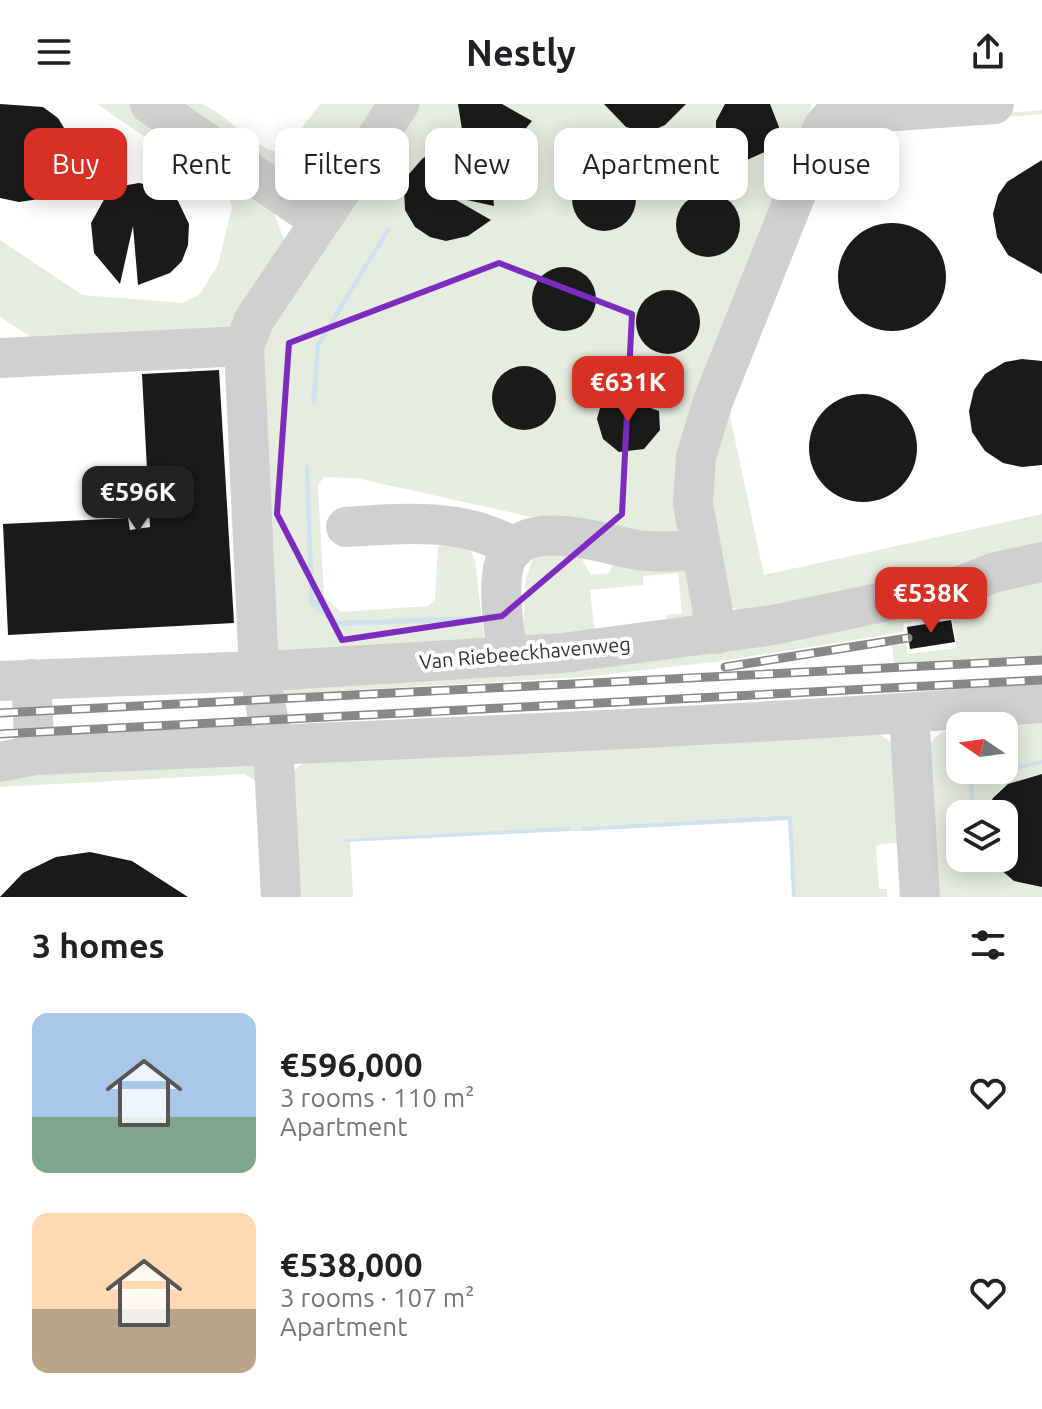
<!DOCTYPE html>
<html lang="en">
<head>
<meta charset="utf-8">
<style>
	body { margin:0; font-family:Ubuntu,sans-serif; background:#f6f6f6; color:#202124; height:100vh; display:flex; flex-direction:column; font-size:30px; white-space:nowrap }
	* { box-sizing:border-box; margin:0 }
	p { font-size:26px; color:#757577 }
	.icon { flex:none; width:44px; height:44px; fill:none; stroke:currentColor; stroke-width:2; stroke-linecap:round; stroke-linejoin:round }
	.map { position:relative; height:793px; overflow:hidden }
	.panel { display:flex; flex-direction:column; background:#fff; flex:1 }
	.panel>* { flex:none }
	.hud { position:absolute; left:24px; top:24px; width:994px; height:72px; display:flex; gap:16px }
	.needle { width:52px; rotate:283deg }
	.controls { position:absolute; left:946px; top:608px; display:grid; gap:16px }
	.controls a { display:grid; place-items:center; width:72px; height:72px; border-radius:16px; background:#fff; box-shadow:0 4px 20px #0003; font-size:40px }
	.price { position:absolute; translate:-50% -68px; padding:0 18px; border-radius:16px; background:#d93025; color:#fff; font-size:26px; line-height:52px; filter:drop-shadow(0 2px 4px #0008) }
	.price::after { content:''; position:absolute; left:50%; top:48px; width:24px; height:18px; margin-left:-12px; background:inherit; clip-path:polygon(0 0,100% 0,50% 100%) }
	.price.current { background:#222; color:#fff }
	ul { padding:0; list-style:none }
	li { display:flex; align-items:center; gap:24px; height:200px; padding:0 32px }
	li span { display:grid; place-items:center; flex:none; width:224px; height:160px; border-radius:16px; color:#555 }
	li>.icon { margin-inline-start:auto }
	span .icon { width:96px; height:96px; fill:#fffc; stroke-width:1 }
	li b { font-size:34px }
	h2 { display:flex; justify-content:space-between; align-items:center; height:96px; padding:0 32px; font-size:34px }
	.tag { padding:0 28px; border-radius:16px; background:#fff; box-shadow:0 4px 20px #0003; font-size:28px; line-height:72px }
	.tag.current { background:#d93025; color:#fff }
	header { display:flex; justify-content:space-between; align-items:center; height:104px; padding:0 32px; background:#fff; font-size:36px; font-weight:700 }
	.map>svg:first-child { display:block }
	.green { fill:#e6ecdf; fill-rule:evenodd }
	.water { fill:#cfe2ee }
	.building { fill:#1a1a1a }
	.lines { fill:none; stroke-linecap:round; stroke-linejoin:round }
	.minor { stroke:#d0d0d0; stroke-width:40 }
	.rail-casing { stroke:#888; stroke-width:9 }
	.rail { stroke:#fff; stroke-width:6; stroke-dasharray:18; stroke-linecap:butt }
	.marked { fill:none; stroke:#7b2cbf; stroke-width:6; stroke-linejoin:round }
	.labels { text-anchor:middle; stroke-width:8; stroke-linejoin:round; paint-order:stroke }
	.street-label { font-size:20px; fill:#333; stroke:#fff }
</style>
</head>
<body>
<header><svg class="icon" aria-label="menu" viewBox="0 0 24 24"><path d="M4 6h16M4 12h16M4 18h16"/></svg>Nestly<svg class="icon" aria-label="share" viewBox="0 0 24 24"><path d="M12 15V3M7 8l5-5 5 5M5 13v7h14v-7"/></svg></header>
<div class="map">
<svg width="1042" height="793" viewBox="0 0 1042 793">
	<rect width="100%" height="100%" fill="#fff"/>
	<g class="green">
		<polygon points="97,0 137,0 267,91 285,138 227,231 36,236 0,213 0,136 82,191 183,199 200,190 218,161 232,103 227,89"/>
		<path d="M163,0c11,0 28,0 38,0 32,11 62,63 101,45l-10,-8 28,-37h66l-63,82 -29,1z"/>
		<polygon points="413,0 812,0 688,425 639,437 356,374 324,373 318,381 324,493 341,508 428,502 435,495 438,443 444,440 470,446 475,456 485,541 281,552 274,546 261,248 268,214"/>
		<polygon points="1042,6 1042,10 838,28 727,298 764,471 1042,410 1042,439 997,448 953,468 744,509 730,502 719,486 702,399 704,355 715,316 831,27 837,24"/>
		<polygon points="574,441 591,471 610,469 616,448 684,455 699,504 692,513 667,521 666,511 682,509 678,469 643,472 643,481 590,486 595,531 539,536 523,530 526,474 534,452"/>
		<polygon points="1042,478 1042,551 894,559 892,542 906,540 907,550 957,544 952,512 903,519 904,528 714,558 584,573 283,590 283,582 997,487"/>
		<path d="M1042,612v181h-113l-2,-152 15,-13 18,-3v41h44v-44h-25zM960,710h44v44h-44z"/>
		<polygon points="876,628 891,638 902,738 876,741 879,785 887,785 887,793 796,793 791,711 582,723 582,727 570,727 570,724 344,735 350,738 353,793 294,793 291,669 305,657"/>
		<polygon points="257,659 256,677 244,670 0,683 0,671"/>
	</g>
	<g class="water">
		<polygon points="387,123 391,125 320,242 316,299 311,299 316,240"/>
		<polygon points="305,361 309,361 314,494 338,517 479,512 479,517 335,522 309,499"/>
		<polygon points="1042,656 1042,660 973,675 975,710 970,710 969,672"/>
		<polygon points="792,711 796,793 792,793 788,716 582,727 581,723"/>
		<polygon points="570,723 570,727 345,738 343,735"/>
	</g>
	<g class="building">
		<polygon points="0,0 43,3 58,14 67,29 71,47 66,69 55,84 39,95 19,98 0,94"/>
		<polygon points="458,0 502,0 532,17 511,42 480,50 492,81 494,102 449,92 491,116 468,132 446,137 430,133 415,123 405,106 404,84 409,70 423,54 438,48 465,45"/>
		<polygon points="604,0 686,0 665,21 647,29 626,23"/>
		<polygon points="725,0 770,0 779,23 769,46 749,55 735,53 726,46 716,26 716,17"/>
		<polygon points="1042,56 1042,170 1008,151 997,133 993,110 998,91 1007,78"/>
		<circle cx="604" cy="95" r="32"/>
		<polygon points="139,79 161,84 178,97 189,120 188,141 182,157 170,169 138,181 133,122 120,180 94,149 91,119 106,92 122,82"/>
		<circle cx="708" cy="121" r="32"/>
		<circle cx="892" cy="173" r="54"/>
		<circle cx="564" cy="195" r="32"/>
		<circle cx="668" cy="218" r="32"/>
		<polygon points="1022,255 1042,257 1042,361 1022,363 1003,359 985,347 972,328 969,307 974,286 985,270 1005,258"/>
		<circle cx="524" cy="294" r="32"/>
		<polygon points="219,266 234,519 8,531 3,420 128,414 130,426 150,423 142,270"/>
		<circle cx="863" cy="344" r="54"/>
		<polygon points="611,290 659,307 660,326 644,345 619,348 603,335 597,315 600,304"/>
		<polygon points="951,516 955,538 910,545 907,523"/>
		<polygon points="1042,670 1042,783 1014,777 993,759 990,754 1004,754 1004,710 985,710 993,694 1008,680"/>
		<polygon points="90,748 132,757 188,793 0,793 23,769 56,753"/>
	</g>
	<g class="lines">
		<g class="minor">
			<polyline points="150,0 319,116"/>
			<polyline points="0,254 244,242"/>
			<path d="M346,423c57,-4 117,-10 169,21"/>
			<polyline points="717,530 693,400 696,353 713,297 822,25 829,16 840,11 994,0"/>
			<path d="M507,553c-2,-26 -8,-55 -5,-81 6,-67 97,-32 137,-26 21,3 41,1 62,-1"/>
			<polyline points="31,575 35,651"/>
			<polyline points="0,577 285,566 563,549 773,521 960,482 996,468 1042,458"/>
			<polyline points="909,609 920,793"/>
			<path d="M0,658l35,-7c336,-15 672,-26 1007,-52"/>
			<polyline points="281,793 273,640 259,567 244,242 254,216 399,0"/>
		</g>
		<g class="rail-casing">
			<g id="rail">
				<polyline points="725,563 908,534"/>
				<polyline points="0,609 1042,556"/>
				<polyline points="0,630 1042,576"/>
			</g>
		</g>
		<use href="#rail" class="rail"/>
	</g>
	<path class="marked" d="M499,159l133,51 -10,200 -120,102 -160,24 -65,-126 12,-171z"/>
	<g class="labels">
		<g class="street-label">
			<text transform="translate(525 549) rotate(-5)" y="7">Van Riebeeckhavenweg</text>
		</g>
	</g>
</svg>
<div class="controls">
<a><svg class="needle" viewBox="-14 -14 28 28"><path d="M0-13l5 13h-10z" fill="#e53935"/><path d="M0 13l5-13h-10z" fill="#757577"/></svg></a>
<a><svg class="icon" aria-label="layers" viewBox="0 0 24 24"><path d="M12 4l9 5-9 5-9-5zM3 14l9 5 9-5"/></svg></a>
</div>
<b class="price" style="left:628px;top:320px">€631K</b>
<b class="price current" style="left:138px;top:430px">€596K</b>
<b class="price" style="left:931px;top:531px">€538K</b>
<div class="hud">
<a class="tag current">Buy</a>
<a class="tag">Rent</a>
<a class="tag">Filters</a>
<a class="tag">New</a>
<a class="tag">Apartment</a>
<a class="tag">House</a>
</div>
</div>
<section class="panel">
<h2>3 homes<svg class="icon" aria-label="filters" viewBox="0 0 24 24"><path d="M4 7h16M4 17h16"/><circle cx="9" cy="7" r="2"/><circle cx="15" cy="17" r="2"/></svg></h2>
<ul>
<li><span style="background:linear-gradient(#a9c7e8 65%,#7fa58c 0)"><svg class="icon" aria-label="home" viewBox="0 0 24 24"><path d="M3 11l9-7 9 7M6 9v11h12V9"/></svg></span><div><b>€596,000</b><p>3 rooms · 110 m²</p><p>Apartment</p></div><svg class="icon" aria-label="heart" viewBox="0 0 24 24"><path d="M12 20l-8-8c-3-5 5-10 8-4 3-6 11-1 8 4z"/></svg></li>
<li><span style="background:linear-gradient(#ffd9b3 60%,#b9a48a 0)"><svg class="icon" aria-label="home" viewBox="0 0 24 24"><path d="M3 11l9-7 9 7M6 9v11h12V9"/></svg></span><div><b>€538,000</b><p>3 rooms · 107 m²</p><p>Apartment</p></div><svg class="icon" aria-label="heart" viewBox="0 0 24 24"><path d="M12 20l-8-8c-3-5 5-10 8-4 3-6 11-1 8 4z"/></svg></li>
</ul>
</section>
</body>
</html>
